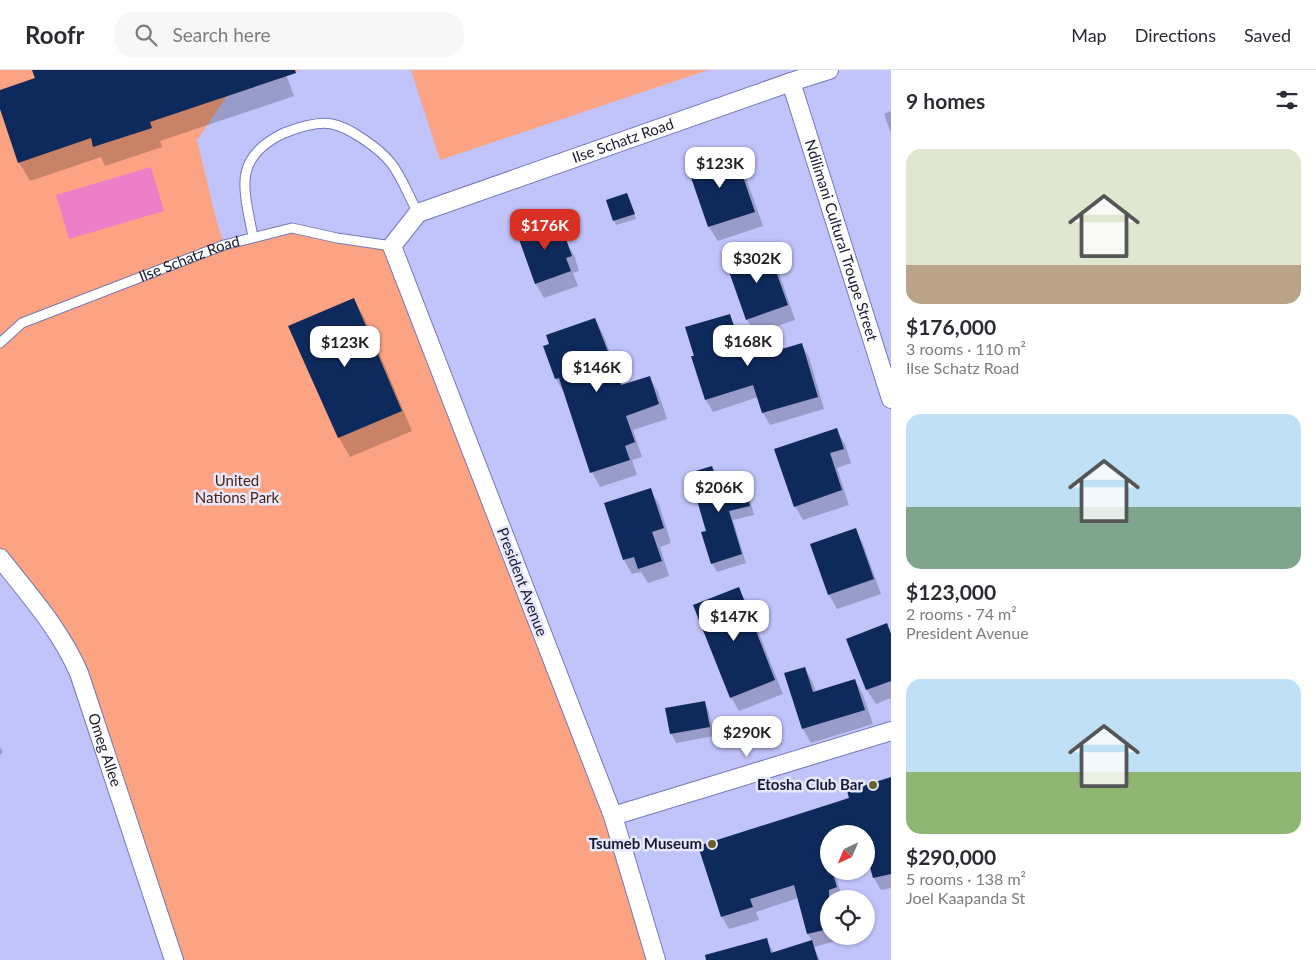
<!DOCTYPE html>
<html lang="en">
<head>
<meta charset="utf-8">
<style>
	body { margin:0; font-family:Lato,sans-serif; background:#f7f7f7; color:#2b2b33; height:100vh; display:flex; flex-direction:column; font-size:19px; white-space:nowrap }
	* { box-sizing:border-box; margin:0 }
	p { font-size:16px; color:#7c7c81 }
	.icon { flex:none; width:28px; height:28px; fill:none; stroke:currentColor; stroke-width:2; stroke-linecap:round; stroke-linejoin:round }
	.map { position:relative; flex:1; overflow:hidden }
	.panel { display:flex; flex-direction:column; background:#fff; width:425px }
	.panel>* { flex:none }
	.needle { width:32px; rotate:224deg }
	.buttons { position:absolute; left:820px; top:755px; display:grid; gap:10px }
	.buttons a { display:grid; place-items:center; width:55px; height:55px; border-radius:50%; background:#fff; box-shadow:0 1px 4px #0004; font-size:25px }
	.price { position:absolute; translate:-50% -42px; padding:0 11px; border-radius:10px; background:#fff; color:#222; font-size:16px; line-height:32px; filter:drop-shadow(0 1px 2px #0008) }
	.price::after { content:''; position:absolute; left:50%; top:30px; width:15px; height:11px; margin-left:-8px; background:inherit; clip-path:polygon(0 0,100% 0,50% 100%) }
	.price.selected { background:#d93025; color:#fff }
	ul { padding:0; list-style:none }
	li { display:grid; align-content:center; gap:10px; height:265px; padding:0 15px }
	li span { display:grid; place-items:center; height:155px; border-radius:15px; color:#555 }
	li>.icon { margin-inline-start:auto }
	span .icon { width:90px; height:90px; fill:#fffc; stroke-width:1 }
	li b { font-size:21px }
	h2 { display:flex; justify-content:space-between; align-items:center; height:60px; padding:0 15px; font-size:21px }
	header { display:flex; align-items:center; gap:30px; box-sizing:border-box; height:70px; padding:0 25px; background:#fff; border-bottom:1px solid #e1e1e2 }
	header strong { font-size:24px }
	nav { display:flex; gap:28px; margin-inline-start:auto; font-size:18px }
	.search { width:350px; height:45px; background:#f7f7f7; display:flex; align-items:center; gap:12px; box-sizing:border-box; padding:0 18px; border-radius:20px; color:#7c7c81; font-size:19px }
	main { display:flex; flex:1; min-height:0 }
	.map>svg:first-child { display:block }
	.green { fill:#fba382 }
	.water { fill:#ed7ec8 }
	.shadow { fill:#0003 }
	.building { fill:#0e295b }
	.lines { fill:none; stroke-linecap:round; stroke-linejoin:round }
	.service-casing { stroke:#7578b7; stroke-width:11 }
	.minor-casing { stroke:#7578b7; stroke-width:20 }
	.service { stroke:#fff; stroke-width:9 }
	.minor { stroke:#fff; stroke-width:18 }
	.poi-dot { fill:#68602d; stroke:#e6e8fd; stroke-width:2 }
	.labels { text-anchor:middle; stroke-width:5; stroke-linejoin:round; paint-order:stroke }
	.street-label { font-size:15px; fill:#181831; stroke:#e6e8fd }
	.park-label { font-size:15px; fill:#512210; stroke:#e6e8fd }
	.poi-label { font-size:15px; font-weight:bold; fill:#181831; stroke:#e6e8fd; text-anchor:end }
</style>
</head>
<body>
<header>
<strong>Roofr</strong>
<div class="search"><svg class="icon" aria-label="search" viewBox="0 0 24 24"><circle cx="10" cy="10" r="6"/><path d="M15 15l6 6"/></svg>Search here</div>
<nav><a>Map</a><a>Directions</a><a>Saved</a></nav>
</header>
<main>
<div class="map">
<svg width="891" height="890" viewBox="0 0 891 890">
	<rect width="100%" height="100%" fill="#c0c4fb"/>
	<g class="green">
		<polygon points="0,0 300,0 284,7 227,26 197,70 216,149 224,175 292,158 392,176 659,890 170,890 70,583 0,492"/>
		<polygon points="411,0 708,0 440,90"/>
	</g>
	<polygon class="water" points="151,97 164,141 69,169 56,125"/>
	<g class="shadow">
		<polygon points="33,0 295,0 286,4 294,26 160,71 162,77 105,96 101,87 30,111 19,92 0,35 0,21 36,9"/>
		<polygon points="891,41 891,63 884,44"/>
		<polygon points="712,82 720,96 737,90 745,105 763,156 718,171 709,157 687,91"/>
		<polygon points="627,125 636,149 616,155 607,131"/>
		<polygon points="551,150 562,172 565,171 574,185 579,201 573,203 578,216 544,228 536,214 517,162"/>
		<polygon points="768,180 776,194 795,250 755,264 747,249"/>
		<polygon points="354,230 365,249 412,361 350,387 339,368 290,256"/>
		<polygon points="729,246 737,258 747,291 802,275 809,287 824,339 770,355 763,343 758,327 713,342 706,330 693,287 695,286"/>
		<polygon points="595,249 603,264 623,316 649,307 658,322 667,349 633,360 642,387 632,390 637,405 600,417 592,402 564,323 556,309 545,277"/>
		<polygon points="836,359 845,374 851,393 837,398 849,435 803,450 795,436"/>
		<polygon points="712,397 717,406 720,418 743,412 748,421 754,445 733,450 746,493 717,502 712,493 707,462"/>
		<polygon points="650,420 659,434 671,473 660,477 669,506 648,513 641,502 632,504 624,490 606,434"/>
		<polygon points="855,459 863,474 881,524 837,539 829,525 811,474"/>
		<polygon points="738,519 747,533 783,624 739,641 731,627"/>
		<polygon points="886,555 891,563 891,628 876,634 867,620 847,570"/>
		<polygon points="805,598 813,613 816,622 855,610 863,625 873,654 811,673 803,659 786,604"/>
		<polygon points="704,632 709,642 714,666 676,673 671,663"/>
		<polygon points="0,677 3,682 0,685"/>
		<polygon points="891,709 891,818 881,820 874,808 866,779 866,764 829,764 829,801 834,801 843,829 829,829 829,866 854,866 814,877 820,890 716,890 766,869 774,883 812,871 808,864 798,828 756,842 759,850 729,859 722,847 851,729"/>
	</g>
	<g class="building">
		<polygon points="32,0 295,0 296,3 150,52 152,58 93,77 91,68 18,93 0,39 0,20 35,8"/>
		<polygon points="713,80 718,95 737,89 755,142 708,157 685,90"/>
		<polygon points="627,123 635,144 613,151 606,130"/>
		<polygon points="552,148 560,171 566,169 572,186 566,188 571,201 535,214 516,161"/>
		<polygon points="768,179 788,235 746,250 726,193"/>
		<polygon points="354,228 402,341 338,368 288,256"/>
		<polygon points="730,244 745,290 802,273 818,327 762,343 753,315 705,330 691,286 694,286 685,257"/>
		<polygon points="595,248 621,315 650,306 659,334 626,346 635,372 625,376 630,390 590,403 559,308 555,309 543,276 549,274 546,265"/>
		<polygon points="837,358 844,379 830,383 842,420 794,437 774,379"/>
		<polygon points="712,396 719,417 744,411 750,436 729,441 742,484 711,494 701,462 706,461 689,403"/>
		<polygon points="651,418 664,458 652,462 662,491 638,499 634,487 623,490 604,433"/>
		<polygon points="856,458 874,509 828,525 810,474"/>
		<polygon points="739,517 775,610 730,628 693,535"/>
		<polygon points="887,553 891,564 891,611 866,620 846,569"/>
		<polygon points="805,597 813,622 855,609 865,640 802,659 784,603"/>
		<polygon points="705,631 710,657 670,664 665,638"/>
		<polygon points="891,707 891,804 873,808 866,783 866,764 829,764 829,801 832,801 837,817 829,820 829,859 807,864 794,815 750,829 753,837 721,847 698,776 849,728 847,721"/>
		<polygon points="767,868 771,883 812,870 818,890 706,890 705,885"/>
	</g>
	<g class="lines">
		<g class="service-casing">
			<g id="service">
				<path d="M253,167c-3,-18 -11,-46 -7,-64 4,-19 21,-32 38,-40 13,-5 33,-12 48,-9 17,3 48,25 59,39 11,14 18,34 27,50"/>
				<path id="s1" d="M0,273l22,-20 202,-78 68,-17 45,10 55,8"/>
			</g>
		</g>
		<g class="minor-casing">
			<g id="minor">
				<path id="s2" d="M791,12l100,317"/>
				<path id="s3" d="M0,488c29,37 60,71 79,115l95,287"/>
				<polyline points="613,746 891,661"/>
				<path id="s4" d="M656,890l-43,-144 -221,-570 26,-33 373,-131 38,-12"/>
			</g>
		</g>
		<use href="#service" class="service"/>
		<use href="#minor" class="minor"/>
	</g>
	<g class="poi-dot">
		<circle cx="873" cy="715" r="5"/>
		<circle cx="712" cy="774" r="5"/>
	</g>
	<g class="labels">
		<g class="street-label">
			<text dy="5" stroke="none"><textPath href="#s4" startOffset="1021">Ilse Schatz Road</textPath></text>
			<text dy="5" stroke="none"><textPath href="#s2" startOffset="166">Ndilimani Cultural Troupe Street</textPath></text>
			<text dy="5" stroke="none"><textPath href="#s1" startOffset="209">Ilse Schatz Road</textPath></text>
			<text transform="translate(522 512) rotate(69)" y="5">President Avenue</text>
			<text dy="5" stroke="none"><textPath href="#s3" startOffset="221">Omeg Allee</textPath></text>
		</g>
		<g class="park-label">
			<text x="237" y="416">United<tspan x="237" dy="17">Nations Park</tspan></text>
		</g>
		<g class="poi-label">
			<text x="863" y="720">Etosha Club Bar</text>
			<text x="702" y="779">Tsumeb Museum</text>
		</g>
	</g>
</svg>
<div class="buttons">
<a><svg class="needle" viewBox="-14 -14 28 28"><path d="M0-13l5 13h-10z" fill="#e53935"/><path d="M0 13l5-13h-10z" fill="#7c7c81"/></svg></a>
<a><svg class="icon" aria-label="locate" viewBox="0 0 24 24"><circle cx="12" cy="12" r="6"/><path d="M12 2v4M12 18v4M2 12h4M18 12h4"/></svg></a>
</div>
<b class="price" style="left:720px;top:119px">$123K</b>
<b class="price selected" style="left:545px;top:181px">$176K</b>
<b class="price" style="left:757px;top:214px">$302K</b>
<b class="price" style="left:748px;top:297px">$168K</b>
<b class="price" style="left:345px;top:298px">$123K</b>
<b class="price" style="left:597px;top:323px">$146K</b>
<b class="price" style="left:719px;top:443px">$206K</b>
<b class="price" style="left:734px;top:572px">$147K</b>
<b class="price" style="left:747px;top:688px">$290K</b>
</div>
<section class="panel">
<h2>9 homes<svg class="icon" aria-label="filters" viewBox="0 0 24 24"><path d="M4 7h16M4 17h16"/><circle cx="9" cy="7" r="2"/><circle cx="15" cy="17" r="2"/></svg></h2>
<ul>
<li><span style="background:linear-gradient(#dfe7d0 75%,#b9a48a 0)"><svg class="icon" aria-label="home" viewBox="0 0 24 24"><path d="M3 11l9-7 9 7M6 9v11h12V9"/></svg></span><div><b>$176,000</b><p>3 rooms · 110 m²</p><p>Ilse Schatz Road</p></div></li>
<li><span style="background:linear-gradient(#bfe0f5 60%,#7fa58c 0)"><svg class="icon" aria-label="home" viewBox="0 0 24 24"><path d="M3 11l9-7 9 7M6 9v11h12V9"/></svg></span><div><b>$123,000</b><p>2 rooms · 74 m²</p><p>President Avenue</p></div></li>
<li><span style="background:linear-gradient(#bfe0f5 60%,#8fb573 0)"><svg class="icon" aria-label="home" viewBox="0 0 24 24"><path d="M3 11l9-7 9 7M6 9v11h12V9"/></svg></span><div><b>$290,000</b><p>5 rooms · 138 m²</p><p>Joel Kaapanda St</p></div></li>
</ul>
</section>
</main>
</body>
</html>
